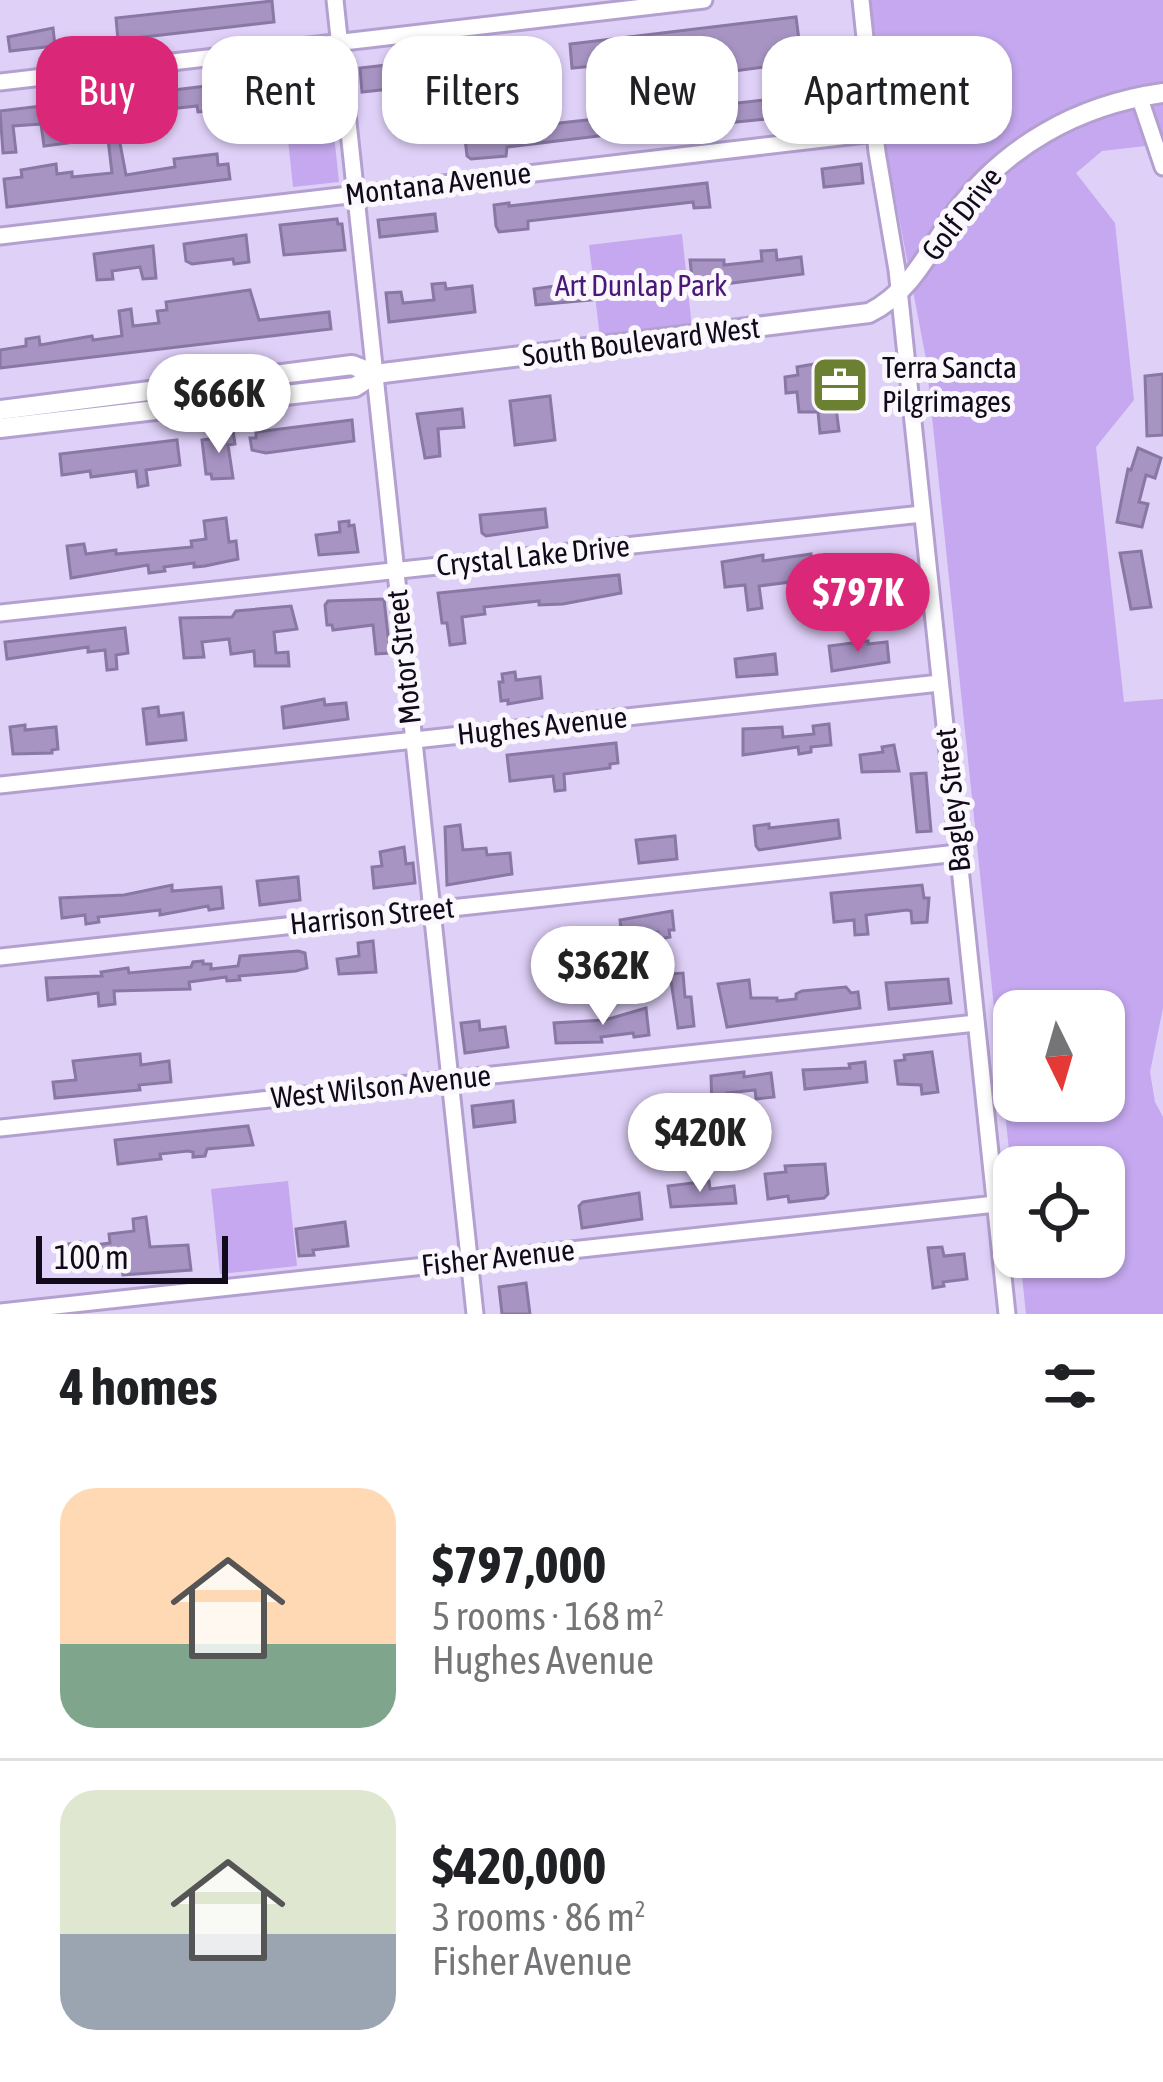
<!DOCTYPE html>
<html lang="en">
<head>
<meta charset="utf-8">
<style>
	body { margin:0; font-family:"Asap Condensed",sans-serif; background:#f6f6f6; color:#202124; height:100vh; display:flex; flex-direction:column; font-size:45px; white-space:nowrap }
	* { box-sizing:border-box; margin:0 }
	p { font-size:39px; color:#757577 }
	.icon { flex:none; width:66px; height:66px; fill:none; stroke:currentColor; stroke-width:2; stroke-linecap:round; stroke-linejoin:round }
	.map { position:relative; height:1314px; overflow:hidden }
	.drawer { display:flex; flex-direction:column; background:#fff; flex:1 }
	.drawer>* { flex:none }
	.hud { position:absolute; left:36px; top:36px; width:1092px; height:108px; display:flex; gap:24px }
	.needle { width:78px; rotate:175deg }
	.controls { position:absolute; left:993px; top:990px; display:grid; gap:24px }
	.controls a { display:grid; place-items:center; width:132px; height:132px; border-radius:24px; background:#fff; box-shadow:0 3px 9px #0004; font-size:60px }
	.scale { position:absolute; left:36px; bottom:30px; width:192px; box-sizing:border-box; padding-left:12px; border:6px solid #110a1a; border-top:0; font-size:33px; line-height:42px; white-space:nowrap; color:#110a1a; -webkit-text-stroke:9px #faf8fd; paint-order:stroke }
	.price { position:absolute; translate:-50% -102px; padding:0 27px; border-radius:42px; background:#fff; color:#222; font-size:39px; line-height:78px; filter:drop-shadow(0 3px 6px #0008) }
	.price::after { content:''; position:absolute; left:50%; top:72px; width:36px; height:27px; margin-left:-18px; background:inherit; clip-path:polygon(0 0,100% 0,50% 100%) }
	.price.active { background:#db2777; color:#fff }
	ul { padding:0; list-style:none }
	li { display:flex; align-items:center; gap:36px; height:300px; padding:0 60px }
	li+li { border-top:3px solid #e0e0e0 }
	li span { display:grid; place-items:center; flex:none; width:336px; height:240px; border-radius:36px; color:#555 }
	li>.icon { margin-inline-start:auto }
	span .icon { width:144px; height:144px; fill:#fffc; stroke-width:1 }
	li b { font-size:51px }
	h2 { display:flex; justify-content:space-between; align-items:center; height:144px; padding:0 60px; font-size:51px }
	.chip { padding:0 42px; border-radius:36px; background:#fff; box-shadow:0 3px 9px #0004; font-size:42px; line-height:108px }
	.chip.active { background:#db2777; color:#fff }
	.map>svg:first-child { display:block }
	.green { fill:#c5a8ef; fill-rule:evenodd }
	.building { fill:#a794c3; stroke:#8977a4; stroke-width:3 }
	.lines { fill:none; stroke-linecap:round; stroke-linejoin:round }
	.minor-casing { stroke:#b3a0d0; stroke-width:21 }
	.tertiary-casing { stroke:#b3a0d0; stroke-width:24 }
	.minor { stroke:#fff; stroke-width:15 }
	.tertiary { stroke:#fff; stroke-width:18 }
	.labels { text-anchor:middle; stroke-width:10; stroke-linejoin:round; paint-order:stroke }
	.street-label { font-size:30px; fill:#110a1a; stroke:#faf8fd }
	.park-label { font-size:30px; fill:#4a1878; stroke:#faf8fd }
	.poi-label { font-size:30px; fill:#110a1a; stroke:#faf8fd; text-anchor:start }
</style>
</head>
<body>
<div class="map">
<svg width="1163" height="1314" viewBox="0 0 1163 1314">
	<rect width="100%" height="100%" fill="#dfd0f8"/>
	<g class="green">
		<path d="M871,0h292v144l-61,7 -26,22 39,50 19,177 -38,47 28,255 39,-3v309l-13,64 5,30 8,15v197h-137l-6,-57h84v-90h-90v31l-88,-839 -38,-199zM1014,1011h90v90h-90z"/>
		<polygon points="333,125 339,182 293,187 287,130"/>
		<polygon points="682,234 692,328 600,338 589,245"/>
		<polygon points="288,1181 297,1266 220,1274 211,1189"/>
	</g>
	<g class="building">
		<polygon points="272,1 274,22 118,40 116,18"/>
		<polygon points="796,17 800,48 822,46 822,86 853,83 855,107 848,111 695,126 693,108 790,97 786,64 726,72 721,45 686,49 688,71 678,72 678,67 644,71 642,54 616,57 616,64 572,68 570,44"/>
		<polygon points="53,28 55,46 10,51 8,37"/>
		<polygon points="491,53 495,85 501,85 502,97 483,99 480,79 362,92 360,68"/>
		<polygon points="326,72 329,92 286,97 284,77"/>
		<polygon points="207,86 210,111 198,112 197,106 65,120 68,143 44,146 41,124 13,126 16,152 3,153 0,111"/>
		<polygon points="550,117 550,124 597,119 599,136 507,147 506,156 471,159 467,156 464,130 540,125 540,118"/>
		<polygon points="119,138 126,175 175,167 174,159 217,154 218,165 228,164 230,179 7,207 4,179 22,177 21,170 56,164 57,174 72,172 72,177 112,173 108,139"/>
		<polygon points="861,164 863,183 824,187 822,169"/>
		<polygon points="707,183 710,207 694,208 693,202 528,221 528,229 499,232 496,226 494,205 509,203 509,206"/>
		<polygon points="435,214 437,231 380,237 378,220"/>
		<polygon points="337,219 338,224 342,224 345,250 284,255 280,225"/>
		<polygon points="246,235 249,262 234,264 233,259 192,264 186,261 184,244"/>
		<polygon points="153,246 156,278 143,279 140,267 112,271 113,279 97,280 94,254"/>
		<polygon points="776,250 777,260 801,257 803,274 693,288 690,260 724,260 724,265 762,261 761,251"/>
		<polygon points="590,281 592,300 536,305 534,289"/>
		<polygon points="445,283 446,289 472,286 475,312 389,322 386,293 401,292 403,303 434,300 432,284"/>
		<polygon points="250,290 259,320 329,312 331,329 0,368 0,350 26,346 26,339 39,337 40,345 92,336 93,340 122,336 119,311 131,309 133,326 159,323 157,311 167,310 166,302"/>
		<polygon points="814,364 816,379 852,377 854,394 835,400 839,431 820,433 818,412 799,412 797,392 786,393 785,377 798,375 797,367"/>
		<polygon points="1163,374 1163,435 1147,436 1145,376"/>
		<polygon points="550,396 555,440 515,445 510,401"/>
		<polygon points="462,409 464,427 438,429 440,456 425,458 417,414"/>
		<polygon points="352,420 354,441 266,453 252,450 250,438 256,438 256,432"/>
		<polygon points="233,431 235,444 228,445 233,478 212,479 211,474 206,474 202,440 222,437 221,432"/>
		<polygon points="177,440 180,465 146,470 148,485 138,487 136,471 91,477 90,471 62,475 60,454"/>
		<polygon points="1138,448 1161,458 1155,478 1146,475 1139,502 1148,504 1142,527 1117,522 1128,469 1131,470"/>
		<polygon points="545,509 547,527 486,536 482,533 480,515"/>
		<polygon points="226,518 229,542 236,541 238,559 205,566 194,567 194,563 164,567 165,571 149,573 148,565 71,578 67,546 84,544 86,554 116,550 116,554 192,547 191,541 206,539 204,521"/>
		<polygon points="349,521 349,526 354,525 358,552 319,555 316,535 340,532 339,522"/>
		<polygon points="1141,551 1151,607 1131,609 1120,553"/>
		<polygon points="811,554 814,579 759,586 762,608 748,610 745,585 725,587 722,562 763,555 763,561"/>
		<polygon points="619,575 621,593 563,604 539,605 539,601 484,607 485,614 462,617 465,643 450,645 447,623 442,623 438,593"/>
		<polygon points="384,599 390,653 376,654 373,625 333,630 332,625 327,625 325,605 328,601"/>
		<polygon points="291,606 297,629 274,632 276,653 288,652 289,666 255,666 254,651 231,654 229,639 202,642 204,657 184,658 180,618 232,617 236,611"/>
		<polygon points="125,628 128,653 116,655 117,669 107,670 105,650 88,652 88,647 7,659 5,642"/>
		<polygon points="868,641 868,644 887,642 889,662 832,671 829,646"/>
		<polygon points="775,654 777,674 737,677 735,659"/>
		<polygon points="515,672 516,680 540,677 542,698 508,704 508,700 501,701 499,682 503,682 502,674"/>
		<polygon points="324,699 325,705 346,703 348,719 284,728 282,707"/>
		<polygon points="158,707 159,716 183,713 186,740 147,744 143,709"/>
		<polygon points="829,724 831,745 811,747 811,752 799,754 798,747 743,755 743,729 782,727 783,737 814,734 813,726"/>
		<polygon points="25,725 25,730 56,727 58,749 52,750 52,753 13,754 10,727"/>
		<polygon points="616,743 618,763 610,764 610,768 564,774 565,790 555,791 553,776 510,781 507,755"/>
		<polygon points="894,745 899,771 862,772 860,755 883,752 882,747"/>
		<polygon points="926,773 931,831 917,832 911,774"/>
		<polygon points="838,820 840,838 759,850 756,846 754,826 769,824 769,828"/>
		<polygon points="460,825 463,850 486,848 487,855 510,853 512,874 447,885 445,827"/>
		<polygon points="675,836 677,859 639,863 636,840"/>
		<polygon points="404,847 406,864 413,863 415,883 374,888 372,867 382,866 380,852"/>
		<polygon points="298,877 300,900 260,905 257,881"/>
		<polygon points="172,885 172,891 221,887 223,908 209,910 208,906 160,915 160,910 126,914 98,917 99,922 86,924 85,915 62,918 60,898 124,895"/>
		<polygon points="922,885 924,898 929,898 927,922 912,923 911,911 907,910 874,914 866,915 868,934 855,935 854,920 834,922 831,893"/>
		<polygon points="672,911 674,930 669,930 670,937 659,939 658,932 622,938 620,920"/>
		<polygon points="373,941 376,972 339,974 337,959 359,956 358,943"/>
		<polygon points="298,951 305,953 307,968 296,971 239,976 240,980 227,981 226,977 189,982 190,989 114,991 115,1004 99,1006 98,993 48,1000 46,978 102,976 101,972 128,968 129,973 191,967 193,962 203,961 203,964 211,964 211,969 238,966 240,956"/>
		<polygon points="683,973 685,997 691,997 694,1026 678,1028 670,974"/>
		<polygon points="948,979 951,1003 889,1009 886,983"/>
		<polygon points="749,980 751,998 777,998 777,1001 796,999 796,994 802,991 846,987 851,993 858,992 860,1008 727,1027 718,984"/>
		<polygon points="646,1008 649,1035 634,1037 633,1033 601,1037 602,1042 556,1043 554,1023 605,1020"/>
		<polygon points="479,1021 480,1030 505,1027 508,1047 465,1053 461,1023"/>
		<polygon points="932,1052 938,1092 922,1094 921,1085 898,1084 895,1061 905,1060 904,1055"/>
		<polygon points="140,1054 141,1065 169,1061 171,1082 139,1085 140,1090 55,1098 53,1082 76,1080 73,1061"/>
		<polygon points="865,1062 867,1082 805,1089 803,1070 850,1068 849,1064"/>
		<polygon points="744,1072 744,1077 771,1073 774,1097 756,1099 755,1090 727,1093 729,1105 712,1107 711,1076"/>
		<polygon points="513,1101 515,1122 474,1127 472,1106"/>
		<polygon points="248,1126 253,1145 207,1149 205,1156 193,1157 193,1152 188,1151 160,1154 161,1159 118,1164 115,1140"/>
		<polygon points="825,1164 828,1194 824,1198 789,1202 788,1196 768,1199 765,1174 786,1172 785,1166"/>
		<polygon points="709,1181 710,1189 734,1186 736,1203 671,1207 668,1186"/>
		<polygon points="639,1193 642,1219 582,1228 579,1206 583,1202"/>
		<polygon points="146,1217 150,1247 188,1245 191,1270 123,1275 121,1263 67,1271 63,1245 80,1242 80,1247 110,1243 109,1234 134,1231 133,1219"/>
		<polygon points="345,1222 348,1246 313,1250 314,1255 299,1256 296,1229"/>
		<polygon points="942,1247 944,1256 964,1254 967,1279 943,1282 944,1286 933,1288 928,1248"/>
		<polygon points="526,1283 530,1314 502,1314 499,1287"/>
	</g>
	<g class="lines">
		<g class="minor-casing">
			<g id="minor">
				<polyline points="335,0 475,1314"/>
				<polyline points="861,0 877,152 897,270 1007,1314"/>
				<polyline points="0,82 704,0"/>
				<polyline points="1139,96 1163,167"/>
				<polyline points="0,236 875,133"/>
				<polyline points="0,613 922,514"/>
				<polyline points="0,785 940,683"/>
				<polyline points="0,957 958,853"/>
				<polyline points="0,1128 976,1023"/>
				<polyline points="0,1312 996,1204"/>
			</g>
		</g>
		<g class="tertiary-casing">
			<g id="tertiary">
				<polyline points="0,410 352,365 375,374"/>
				<path d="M0,428l355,-41 20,-13 494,-61c41,-20 60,-62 84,-97 51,-70 125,-111 210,-123"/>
			</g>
		</g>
		<use href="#minor" class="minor"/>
		<use href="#tertiary" class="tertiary"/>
	</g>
	<defs>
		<g id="office-square" transform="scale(3)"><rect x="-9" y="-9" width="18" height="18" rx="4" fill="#6b8031" stroke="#faf8fd"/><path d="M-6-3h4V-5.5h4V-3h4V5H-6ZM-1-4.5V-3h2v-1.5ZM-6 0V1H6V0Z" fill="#fff"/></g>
	</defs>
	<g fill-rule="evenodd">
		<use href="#office-square" x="840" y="385"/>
	</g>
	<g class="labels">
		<g class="street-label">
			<text transform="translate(438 184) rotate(-7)" y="10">Montana Avenue</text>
			<text transform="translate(962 214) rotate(-52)" y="10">Golf Drive</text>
			<text transform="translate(641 342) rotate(-7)" y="10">South Boulevard West</text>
			<text transform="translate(533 556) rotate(-6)" y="10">Crystal Lake Drive</text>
			<text transform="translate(404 657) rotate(-96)" y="10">Motor Street</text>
			<text transform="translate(542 726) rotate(-6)" y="10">Hughes Avenue</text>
			<text transform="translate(953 800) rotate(-96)" y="10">Bagley Street</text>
			<text transform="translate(372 916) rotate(-6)" y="10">Harrison Street</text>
			<text transform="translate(381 1087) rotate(-6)" y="10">West Wilson Avenue</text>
			<text transform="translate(498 1258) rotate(-6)" y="10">Fisher Avenue</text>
		</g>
		<g class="park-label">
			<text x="641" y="296">Art Dunlap Park</text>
		</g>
		<g class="poi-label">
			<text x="882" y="378">Terra Sancta<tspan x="882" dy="34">Pilgrimages</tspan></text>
		</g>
	</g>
</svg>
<div class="controls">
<a><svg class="needle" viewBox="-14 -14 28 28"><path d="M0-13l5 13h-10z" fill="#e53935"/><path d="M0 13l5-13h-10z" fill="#757577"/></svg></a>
<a><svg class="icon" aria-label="locate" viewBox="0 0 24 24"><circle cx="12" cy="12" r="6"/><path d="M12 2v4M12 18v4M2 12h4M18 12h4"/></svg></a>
</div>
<div class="scale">100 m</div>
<b class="price" style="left:219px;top:456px">$666K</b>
<b class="price active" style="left:858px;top:655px">$797K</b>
<b class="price" style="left:603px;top:1028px">$362K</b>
<b class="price" style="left:700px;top:1195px">$420K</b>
<div class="hud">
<a class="chip active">Buy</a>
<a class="chip">Rent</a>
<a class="chip">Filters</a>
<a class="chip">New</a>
<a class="chip">Apartment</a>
</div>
</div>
<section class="drawer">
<h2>4 homes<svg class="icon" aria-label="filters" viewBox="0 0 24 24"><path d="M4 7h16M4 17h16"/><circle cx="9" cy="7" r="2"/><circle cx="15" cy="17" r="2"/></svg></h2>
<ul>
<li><span style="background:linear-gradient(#ffd9b3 65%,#7fa58c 0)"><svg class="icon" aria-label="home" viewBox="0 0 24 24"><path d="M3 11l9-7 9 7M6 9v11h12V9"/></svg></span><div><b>$797,000</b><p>5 rooms · 168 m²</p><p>Hughes Avenue</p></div></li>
<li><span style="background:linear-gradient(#dfe7d0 60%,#9aa5b1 0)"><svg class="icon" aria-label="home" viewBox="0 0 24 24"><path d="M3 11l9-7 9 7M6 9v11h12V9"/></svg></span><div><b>$420,000</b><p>3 rooms · 86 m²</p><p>Fisher Avenue</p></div></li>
</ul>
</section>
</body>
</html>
